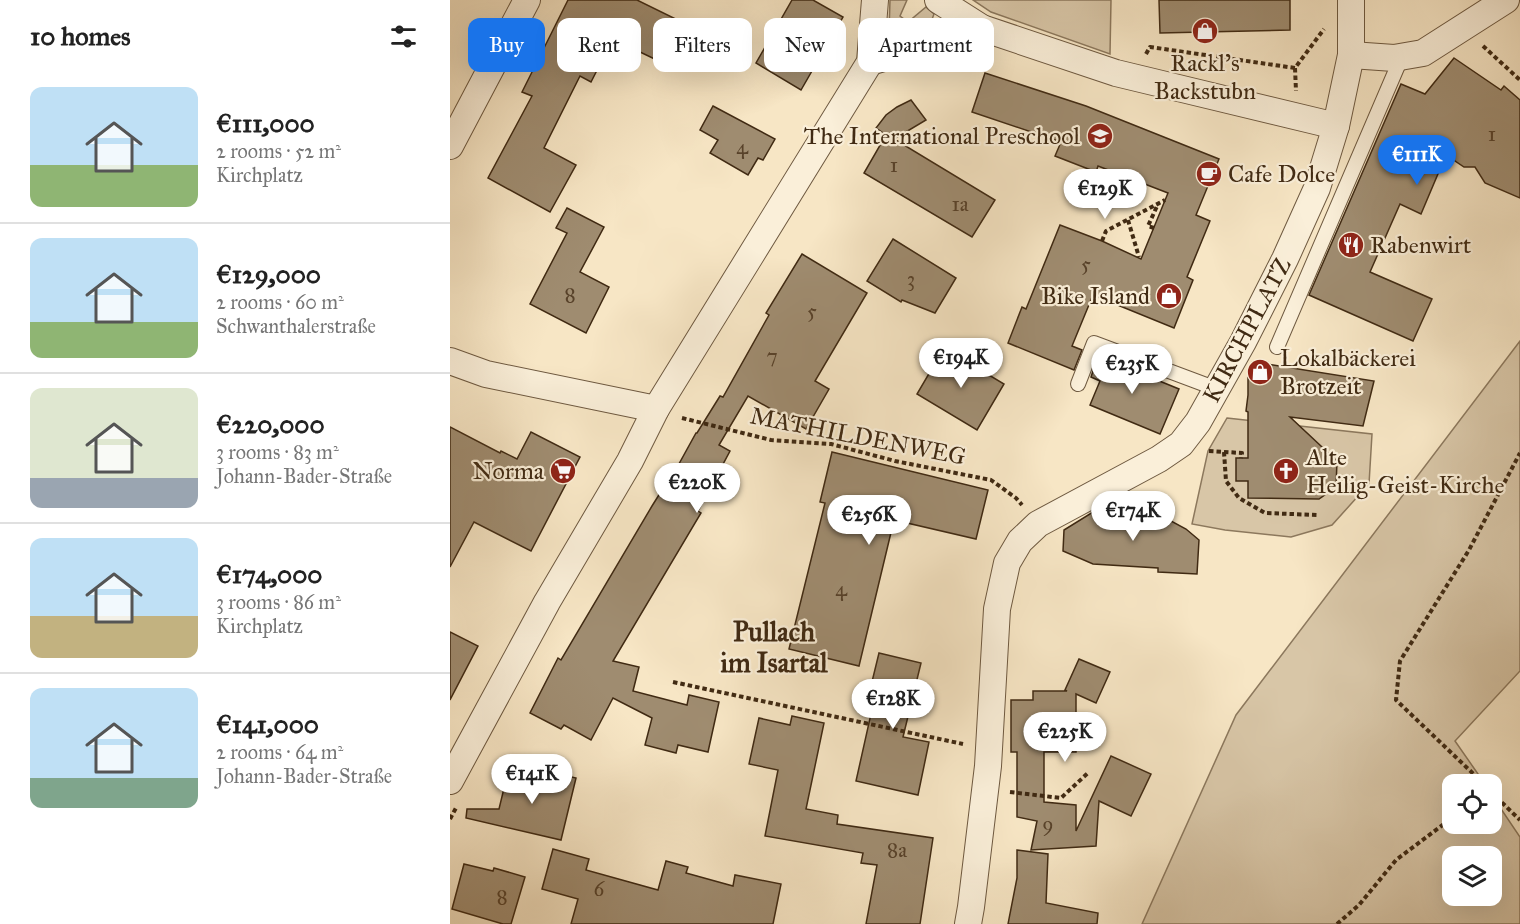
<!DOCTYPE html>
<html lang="en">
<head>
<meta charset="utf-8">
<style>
	body { margin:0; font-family:"IM FELL Great Primer",serif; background:#f6f6f6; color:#222; height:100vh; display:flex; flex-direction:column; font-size:22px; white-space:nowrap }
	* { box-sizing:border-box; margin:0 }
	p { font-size:20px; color:#767676 }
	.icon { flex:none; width:33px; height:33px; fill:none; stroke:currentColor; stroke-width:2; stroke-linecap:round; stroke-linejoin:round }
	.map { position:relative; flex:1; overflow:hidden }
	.details { display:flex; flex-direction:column; background:#fff; width:450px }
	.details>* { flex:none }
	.guide { position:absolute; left:18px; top:18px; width:570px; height:54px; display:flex; gap:12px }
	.fabs { position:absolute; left:992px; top:774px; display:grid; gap:12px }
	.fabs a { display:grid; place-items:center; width:60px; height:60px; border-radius:12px; background:#fff; box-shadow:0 6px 24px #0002; font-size:30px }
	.price { position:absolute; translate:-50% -51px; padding:0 14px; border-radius:21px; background:#fff; color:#222; font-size:20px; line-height:39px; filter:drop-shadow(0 2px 3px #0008) }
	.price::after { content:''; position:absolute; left:50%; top:36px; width:18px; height:14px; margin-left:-9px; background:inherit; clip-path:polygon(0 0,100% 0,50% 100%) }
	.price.active { background:#1a73e8; color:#fff }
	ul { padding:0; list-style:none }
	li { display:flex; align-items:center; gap:18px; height:150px; padding:0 30px }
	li+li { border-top:2px solid #e0e0e0 }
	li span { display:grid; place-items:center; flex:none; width:168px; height:120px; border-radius:12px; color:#555 }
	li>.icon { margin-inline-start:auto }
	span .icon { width:72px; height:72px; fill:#fffc; stroke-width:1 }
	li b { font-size:26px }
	h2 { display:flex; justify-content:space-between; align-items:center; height:72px; padding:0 30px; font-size:26px }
	.tag { padding:0 21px; border-radius:12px; background:#fff; box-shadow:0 6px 24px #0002; font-size:21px; line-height:54px }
	.tag.active { background:#1a73e8; color:#fff }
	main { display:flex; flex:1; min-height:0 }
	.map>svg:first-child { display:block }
	.green { fill:#d8c6a7; stroke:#8c785d; stroke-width:1.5; fill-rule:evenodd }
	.building { fill:#9f8c70; stroke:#402a13; stroke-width:1.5 }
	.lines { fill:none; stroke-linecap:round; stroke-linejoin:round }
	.lane-casing { stroke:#6e5940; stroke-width:16 }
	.street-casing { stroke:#6e5940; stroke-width:28 }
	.path { stroke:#402a13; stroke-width:4; stroke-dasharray:4.5 3; stroke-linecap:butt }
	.lane { stroke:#faefd9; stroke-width:14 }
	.street { stroke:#faefd9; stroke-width:26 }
	.labels { text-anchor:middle; stroke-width:4.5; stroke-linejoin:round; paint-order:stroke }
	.number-label { font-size:21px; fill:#58422a }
	.poi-label { font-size:24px; fill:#402a13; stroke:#faefd9; text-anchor:start }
	.street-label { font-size:24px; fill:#402a13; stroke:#faefd9 }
	.quarter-label { font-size:27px; font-weight:bold; fill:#402a13; stroke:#faefd9 }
</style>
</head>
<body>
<main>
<section class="details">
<h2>10 homes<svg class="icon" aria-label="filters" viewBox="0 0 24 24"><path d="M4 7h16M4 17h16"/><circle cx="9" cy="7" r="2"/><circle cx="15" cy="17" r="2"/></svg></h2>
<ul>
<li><span style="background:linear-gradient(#bfe0f5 65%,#8fb573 0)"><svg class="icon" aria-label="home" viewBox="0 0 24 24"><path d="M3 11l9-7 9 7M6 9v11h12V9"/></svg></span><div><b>€111,000</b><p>2 rooms · 52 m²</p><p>Kirchplatz</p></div></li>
<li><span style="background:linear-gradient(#bfe0f5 70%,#8fb573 0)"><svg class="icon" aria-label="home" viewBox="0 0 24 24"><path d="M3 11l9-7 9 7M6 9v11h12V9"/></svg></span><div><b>€129,000</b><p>2 rooms · 60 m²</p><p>Schwanthalerstraße</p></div></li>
<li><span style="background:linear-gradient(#dfe7d0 75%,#9aa5b1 0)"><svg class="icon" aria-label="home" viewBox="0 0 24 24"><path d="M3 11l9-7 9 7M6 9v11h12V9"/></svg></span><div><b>€220,000</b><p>3 rooms · 83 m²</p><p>Johann-Bader-Straße</p></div></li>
<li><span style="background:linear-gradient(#bfe0f5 65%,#c2b280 0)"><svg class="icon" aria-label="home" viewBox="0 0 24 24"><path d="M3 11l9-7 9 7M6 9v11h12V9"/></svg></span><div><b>€174,000</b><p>3 rooms · 86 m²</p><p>Kirchplatz</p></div></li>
<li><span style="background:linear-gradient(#bfe0f5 75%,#7fa58c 0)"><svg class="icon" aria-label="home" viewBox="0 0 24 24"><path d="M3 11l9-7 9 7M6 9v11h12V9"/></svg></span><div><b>€141,000</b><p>2 rooms · 64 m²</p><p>Johann-Bader-Straße</p></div></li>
</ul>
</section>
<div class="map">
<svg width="1070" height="924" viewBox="0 0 1070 924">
	<rect width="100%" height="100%" fill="#f7e6c5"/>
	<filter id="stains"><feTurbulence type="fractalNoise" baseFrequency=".00333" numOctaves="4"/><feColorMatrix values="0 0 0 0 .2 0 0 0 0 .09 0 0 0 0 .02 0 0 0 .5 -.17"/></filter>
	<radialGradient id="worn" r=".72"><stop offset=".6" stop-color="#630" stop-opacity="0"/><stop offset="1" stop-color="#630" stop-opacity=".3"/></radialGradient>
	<g class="green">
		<polygon points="440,0 457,0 450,16 458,22 476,7 484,14 481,22 475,27 443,35 439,32"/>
		<polygon points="523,0 661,0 660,54 541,12"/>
		<path d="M1070,341v330l-65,70 30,43h-33v40h39v-30l29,43v87h-378l94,-209zM1041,856v40h-39v-40z"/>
		<polygon points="777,418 922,434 919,484 882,525 841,537 775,530 742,524 758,451"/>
	</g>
	<g class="building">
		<polygon points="118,0 187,0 236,24 215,64 163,39 141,82 130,76 94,148 126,165 100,212 38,178 82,96 72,92"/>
		<polygon points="342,0 363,0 393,17 351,90 306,63"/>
		<polygon points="709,0 840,0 840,30 710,33"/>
		<polygon points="1004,58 1051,90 1054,86 1070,100 1070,198 1035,183 1025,167 1014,167 996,155 971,214 950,204 920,272 982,299 963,341 859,295 951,84 975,94"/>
		<polygon points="535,73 636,106 769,159 746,215 760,221 737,277 743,280 724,328 643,295 622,346 632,350 624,370 558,343 572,307 576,309 610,225 652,241 691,259 718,193 648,166 646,172 605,156 611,142 522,112"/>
		<polygon points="461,100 476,120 444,139 545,200 522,237 414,173 436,135 426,128 436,115 447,107"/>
		<polygon points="263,106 325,139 313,160 308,158 298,175 260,153 268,140 250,130"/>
		<polygon points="117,208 154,227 130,272 159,287 136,333 80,304 117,233 106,228"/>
		<polygon points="443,239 506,278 485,313 452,300 451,302 417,281"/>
		<polygon points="352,254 417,293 365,381 379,389 356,429 298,396 269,445 280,451 248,511 251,513 163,661 189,667 183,691 237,705 239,695 269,702 258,752 228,745 226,753 195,745 202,718 163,698 141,740 114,725 111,729 80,713 108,658 111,660 202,506 212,490 214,491 246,433 247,433 270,396 273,397 319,315 316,313"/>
		<polygon points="494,348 554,384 527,430 467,394"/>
		<polygon points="648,356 729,389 710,434 640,405 650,381 641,377"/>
		<polygon points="804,362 924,381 913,426 840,417 887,461 886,487 869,499 798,498 798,481 786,481 786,458 798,458 798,412 796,411 798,395 798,378 801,380"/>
		<polygon points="0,427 50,453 51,451 67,459 81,432 130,457 81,551 24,522 0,567"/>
		<polygon points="382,452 538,490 526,539 444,520 409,666 339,649 375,503 370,502"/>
		<polygon points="643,512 710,515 736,529 749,540 747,574 708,572 708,568 643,564 613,551 614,530"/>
		<polygon points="0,632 28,646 0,700"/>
		<polygon points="429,653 471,663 453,737 479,742 468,795 406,781 425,696 419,694"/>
		<polygon points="629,659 660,672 646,703 626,694 626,752 594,752 594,802 626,805 626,831 661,756 701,774 681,816 649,801 646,846 581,850 587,821 567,817 567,752 561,752 561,700 583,700 583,691 617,691 615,690"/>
		<polygon points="342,716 374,723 356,809 388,815 387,824 483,838 470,924 416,924 427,865 411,863 413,853 315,836 328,770 299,764 309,718 340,725"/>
		<polygon points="84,768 126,778 111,840 16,818 17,809 49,809 56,780 80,785"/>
		<polygon points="103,849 139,859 136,870 208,890 216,861 238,867 236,873 283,886 285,875 331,884 323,924 121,924 128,899 92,889"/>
		<polygon points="567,850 598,854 596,903 648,913 647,924 558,924 567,878"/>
		<polygon points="14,864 43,871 44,868 75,877 61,924 53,924 2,909"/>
	</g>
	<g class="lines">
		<g class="lane-casing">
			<g id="lane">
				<polyline points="827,347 952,56"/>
				<polyline points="628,384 644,343 767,389"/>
			</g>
		</g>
		<g class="street-casing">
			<g id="street">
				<polyline points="488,0 532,28 666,73 886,126"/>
				<polyline points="901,55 944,58 973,53 1056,0"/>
				<polyline points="420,62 532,28"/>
				<polyline points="0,146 77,0"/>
				<polyline points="0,361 36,374 206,409"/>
				<polyline points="0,781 97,602 180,461 206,409 420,62 425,0"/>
				<polyline points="518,924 521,907 538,766 547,609 557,563 570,541 588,524 709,459 731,444 748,422 793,342 835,259 867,188 886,126 901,55 901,0"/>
			</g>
		</g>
		<g class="path">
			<polyline points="1033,46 1070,80"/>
			<polyline points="696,54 700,47 845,68 874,29"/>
			<polyline points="845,68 846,91"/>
			<polyline points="678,220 689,257"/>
			<polyline points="704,228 698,226 708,204"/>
			<polyline points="652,241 656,231 715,200"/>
			<polyline points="232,418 321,440 381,444 445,461 541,480 566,498 572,505"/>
			<polyline points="759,451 792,453 791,458"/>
			<polyline points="774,452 776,481 789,498 815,513 867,515"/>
			<polyline points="223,682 513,744"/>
			<polyline points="1034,784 946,700 950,661 1019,550 1070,453"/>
			<polyline points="560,792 611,798 639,772"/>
			<polyline points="1041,792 1070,820"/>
			<polyline points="1041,800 1047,797"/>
			<polyline points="0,819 7,806"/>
			<polyline points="887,924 909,905 946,860 994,824 1002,820"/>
		</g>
		<use href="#lane" class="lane"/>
		<use href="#street" class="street"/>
	</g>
	<defs>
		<g id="shop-disc" transform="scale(1.35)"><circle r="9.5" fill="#8f2418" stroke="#faefd9"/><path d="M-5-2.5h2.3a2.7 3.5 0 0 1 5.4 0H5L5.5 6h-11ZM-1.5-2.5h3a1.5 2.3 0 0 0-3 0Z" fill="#fff"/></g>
		<g id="school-disc" transform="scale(1.35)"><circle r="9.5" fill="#8f2418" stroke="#faefd9"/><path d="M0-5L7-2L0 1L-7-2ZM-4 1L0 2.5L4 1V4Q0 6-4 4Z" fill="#fff"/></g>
		<g id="cafe-disc" transform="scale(1.35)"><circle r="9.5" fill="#8f2418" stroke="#faefd9"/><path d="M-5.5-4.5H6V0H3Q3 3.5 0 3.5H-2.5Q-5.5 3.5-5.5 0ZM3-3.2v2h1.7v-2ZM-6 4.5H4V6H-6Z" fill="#fff"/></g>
		<g id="restaurant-disc" transform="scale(1.35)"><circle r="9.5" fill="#8f2418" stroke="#faefd9"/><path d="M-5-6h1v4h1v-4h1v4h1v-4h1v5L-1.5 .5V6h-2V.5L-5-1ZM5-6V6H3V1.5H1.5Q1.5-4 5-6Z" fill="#fff"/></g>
		<g id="supermarket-disc" transform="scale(1.35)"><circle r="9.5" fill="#8f2418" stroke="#faefd9"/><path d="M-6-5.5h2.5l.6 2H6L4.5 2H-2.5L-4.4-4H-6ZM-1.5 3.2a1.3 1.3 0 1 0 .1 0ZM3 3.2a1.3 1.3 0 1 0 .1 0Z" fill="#fff"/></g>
		<g id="church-disc" transform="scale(1.35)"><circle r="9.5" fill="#8f2418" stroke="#faefd9"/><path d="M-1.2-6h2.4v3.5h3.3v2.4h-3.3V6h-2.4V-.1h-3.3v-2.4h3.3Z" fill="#fff"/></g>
	</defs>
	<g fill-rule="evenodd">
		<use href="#shop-disc" x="755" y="31"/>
		<use href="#school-disc" x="650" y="136"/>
		<use href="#cafe-disc" x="759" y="174"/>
		<use href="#restaurant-disc" x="901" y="245"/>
		<use href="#shop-disc" x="719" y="296"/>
		<use href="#shop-disc" x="810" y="372"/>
		<use href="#supermarket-disc" x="113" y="471"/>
		<use href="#church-disc" x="836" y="471"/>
	</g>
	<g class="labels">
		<g class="number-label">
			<text x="1042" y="141">1</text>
			<text x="292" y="154">4</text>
			<text x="444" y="172">1</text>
			<text x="510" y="211">1a</text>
			<text x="636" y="271">5</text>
			<text x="461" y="286">3</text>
			<text x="120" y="302">8</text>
			<text x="362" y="318">5</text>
			<text x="322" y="363">7</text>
			<text x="391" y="596">4</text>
			<text x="598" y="831">9</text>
			<text x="447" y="857">8a</text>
			<text x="149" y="896">6</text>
			<text x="52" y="904">8</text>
		</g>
		<g class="poi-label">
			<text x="755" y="71" text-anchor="middle">Rackl's<tspan x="755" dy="28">Backstubn</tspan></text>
			<text x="630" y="144" text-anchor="end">The International Preschool</text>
			<text x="778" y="182">Cafe Dolce</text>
			<text x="920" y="253">Rabenwirt</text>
			<text x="700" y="304" text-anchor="end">Bike Island</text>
			<text x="830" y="366">Lokalbäckerei<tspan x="830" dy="28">Brotzeit</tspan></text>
			<text x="856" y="465">Alte<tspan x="856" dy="28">Heilig-Geist-Kirche</tspan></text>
			<text x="94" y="479" text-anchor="end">Norma</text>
		</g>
		<g class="street-label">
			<text transform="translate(797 330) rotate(-62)" y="8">KIRCHPLATZ</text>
			<text transform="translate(408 436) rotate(11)" y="8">MATHILDENWEG</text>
		</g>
		<g class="quarter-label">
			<text x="324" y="641">Pullach<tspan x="324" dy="31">im Isartal</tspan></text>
		</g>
	</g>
	<rect width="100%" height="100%" filter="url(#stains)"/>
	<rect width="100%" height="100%" fill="url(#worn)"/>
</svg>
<div class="fabs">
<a><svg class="icon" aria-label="locate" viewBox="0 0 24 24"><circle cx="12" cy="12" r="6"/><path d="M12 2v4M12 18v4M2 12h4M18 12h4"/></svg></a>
<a><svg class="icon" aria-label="layers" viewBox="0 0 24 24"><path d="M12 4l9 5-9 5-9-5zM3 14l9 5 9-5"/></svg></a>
</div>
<b class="price active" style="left:967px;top:186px">€111K</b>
<b class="price" style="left:655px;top:220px">€129K</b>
<b class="price" style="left:511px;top:389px">€194K</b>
<b class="price" style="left:682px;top:395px">€235K</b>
<b class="price" style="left:247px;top:514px">€220K</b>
<b class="price" style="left:683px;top:542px">€174K</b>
<b class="price" style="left:419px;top:546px">€256K</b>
<b class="price" style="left:443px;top:730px">€128K</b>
<b class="price" style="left:615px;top:763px">€225K</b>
<b class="price" style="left:82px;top:805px">€141K</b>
<div class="guide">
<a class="tag active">Buy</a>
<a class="tag">Rent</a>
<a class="tag">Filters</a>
<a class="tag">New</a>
<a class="tag">Apartment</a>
</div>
</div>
</main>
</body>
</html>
